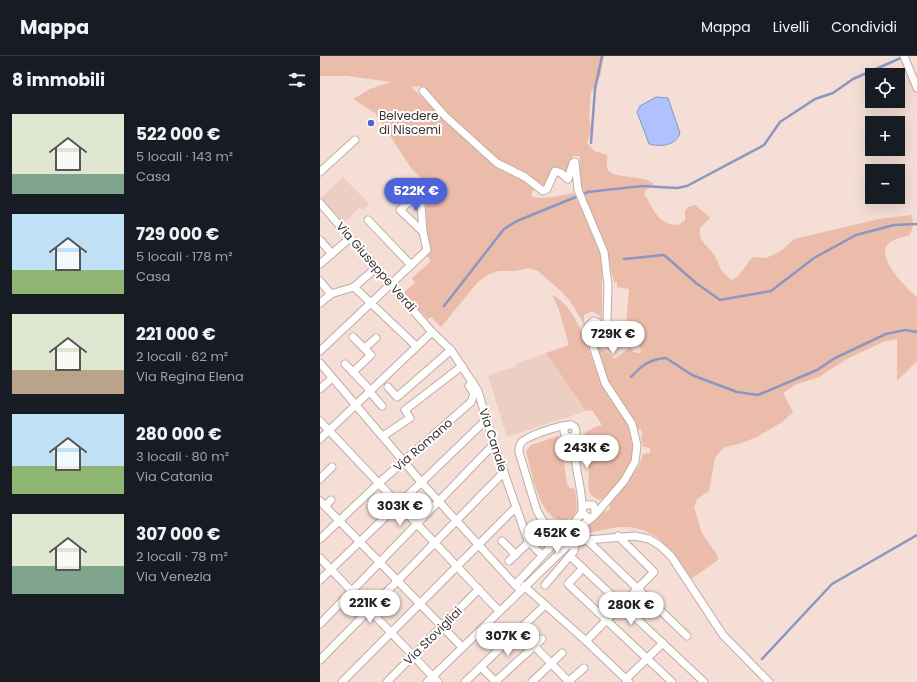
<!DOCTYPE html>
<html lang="it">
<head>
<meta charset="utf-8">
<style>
	body { margin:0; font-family:Poppins,sans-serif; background:#20242c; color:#f1f3f6; height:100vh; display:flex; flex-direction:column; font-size:15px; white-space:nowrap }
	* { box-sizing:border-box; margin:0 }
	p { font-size:13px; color:#9ea1a6 }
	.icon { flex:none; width:22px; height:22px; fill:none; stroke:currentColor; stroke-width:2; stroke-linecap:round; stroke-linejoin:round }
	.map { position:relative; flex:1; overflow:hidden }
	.details { display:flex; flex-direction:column; background:#171b24; width:320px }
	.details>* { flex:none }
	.fabs { position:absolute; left:545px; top:12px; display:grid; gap:8px }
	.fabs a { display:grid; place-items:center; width:40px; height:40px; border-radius:0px; background:#171b24; box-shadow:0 4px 16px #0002; font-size:20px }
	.price { position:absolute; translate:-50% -34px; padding:0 9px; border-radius:14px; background:#fff; color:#222; font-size:13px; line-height:26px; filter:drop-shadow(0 1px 2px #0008) }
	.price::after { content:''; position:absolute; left:50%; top:24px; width:12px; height:9px; margin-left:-6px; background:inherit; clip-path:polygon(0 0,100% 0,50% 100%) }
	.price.current { background:#4e63d8; color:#fff }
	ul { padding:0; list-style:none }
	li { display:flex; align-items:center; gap:12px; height:100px; padding:0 12px }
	li span { display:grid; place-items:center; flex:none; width:112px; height:80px; border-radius:0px; color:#555 }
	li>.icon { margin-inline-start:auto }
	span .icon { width:48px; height:48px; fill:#fffc; stroke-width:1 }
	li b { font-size:17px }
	h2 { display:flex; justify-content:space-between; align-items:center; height:48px; padding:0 12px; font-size:17px }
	header { display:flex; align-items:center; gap:24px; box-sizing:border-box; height:56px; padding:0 20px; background:#171b24; border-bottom:1px solid #363941 }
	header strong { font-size:19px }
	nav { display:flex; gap:22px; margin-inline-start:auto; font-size:14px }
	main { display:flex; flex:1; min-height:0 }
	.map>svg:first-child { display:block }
	.built { fill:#eccec3 }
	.green { fill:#ebbcaa }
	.water { fill:#afc1fe; stroke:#8c96c0 }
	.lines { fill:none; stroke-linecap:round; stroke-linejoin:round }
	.stream { stroke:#8c96c0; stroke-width:2.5 }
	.minor-casing { stroke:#c1aca4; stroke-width:9 }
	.minor { stroke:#fff; stroke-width:7 }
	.poi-dot { fill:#4e63d8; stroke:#fff; stroke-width:1.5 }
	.labels { text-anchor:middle; stroke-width:4; stroke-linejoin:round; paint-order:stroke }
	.poi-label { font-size:12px; fill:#3b322f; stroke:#fff; text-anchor:start }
	.street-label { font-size:12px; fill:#3b322f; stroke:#fff }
</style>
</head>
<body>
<header>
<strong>Mappa</strong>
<nav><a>Mappa</a><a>Livelli</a><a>Condividi</a></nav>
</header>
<main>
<section class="details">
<h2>8 immobili<svg class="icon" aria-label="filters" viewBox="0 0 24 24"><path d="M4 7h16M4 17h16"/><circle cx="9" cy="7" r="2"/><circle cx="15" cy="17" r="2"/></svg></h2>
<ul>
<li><span style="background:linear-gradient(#dfe7d0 75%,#7fa58c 0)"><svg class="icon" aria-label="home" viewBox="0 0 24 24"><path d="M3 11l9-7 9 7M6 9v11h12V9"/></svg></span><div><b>522 000 €</b><p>5 locali · 143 m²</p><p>Casa</p></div></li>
<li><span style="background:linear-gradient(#bfe0f5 70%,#8fb573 0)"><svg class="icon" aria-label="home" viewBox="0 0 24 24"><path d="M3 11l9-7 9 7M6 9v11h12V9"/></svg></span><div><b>729 000 €</b><p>5 locali · 178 m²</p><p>Casa</p></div></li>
<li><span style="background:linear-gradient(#dfe7d0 70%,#b9a48a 0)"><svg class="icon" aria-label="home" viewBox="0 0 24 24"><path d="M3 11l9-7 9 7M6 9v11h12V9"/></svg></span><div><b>221 000 €</b><p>2 locali · 62 m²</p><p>Via Regina Elena</p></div></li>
<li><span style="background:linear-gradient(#bfe0f5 65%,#8fb573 0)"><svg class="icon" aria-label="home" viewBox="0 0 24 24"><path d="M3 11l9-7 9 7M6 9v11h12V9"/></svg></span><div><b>280 000 €</b><p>3 locali · 80 m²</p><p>Via Catania</p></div></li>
<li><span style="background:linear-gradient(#dfe7d0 65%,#7fa58c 0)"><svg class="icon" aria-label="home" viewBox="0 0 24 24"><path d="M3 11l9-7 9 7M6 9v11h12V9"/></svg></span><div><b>307 000 €</b><p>2 locali · 78 m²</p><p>Via Venezia</p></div></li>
</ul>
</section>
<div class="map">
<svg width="597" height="626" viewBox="0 0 597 626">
	<rect width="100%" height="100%" fill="#f4ded5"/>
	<g class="built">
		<polygon points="23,121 49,148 42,154 40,151 24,167 1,142"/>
		<polygon points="226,297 266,355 187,381 168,319 192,312 200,306"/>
	</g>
	<g class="green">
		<path d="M0,0h284l-4,21 -9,15 -2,24 2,14 -4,13 7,8 13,4c1,5 -1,9 0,13 4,12 37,6 47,16l-8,6 -2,4c9,14 14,31 34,31l7,-5v-9l3,-4 8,-2c4,6 10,7 14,13l-10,10c-3,13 8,17 14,27 7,11 4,16 18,25 11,-5 13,-16 21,-23l13,1 15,-7 13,-12 85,-20 33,-4 1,11 -3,9c-5,2 -13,3 -18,6 -22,12 15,48 25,56v64l-20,20v-42l-14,3 -36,17 -28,18 -22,7 -14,9 10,19 -11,10 -25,15 -18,7 -14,3 -4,3 -6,8 -6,33 -12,8 -3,8 8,26 15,22 1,5 -27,19c-15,-26 -35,-53 -68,-52 -14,0 -29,6 -43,7l-1,-2 18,-18 13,-4 -1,-8 30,-36 4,-12 7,-1v-5l-7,-1 -2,-11h2l-2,-7 -3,1 -34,-57 -10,-35 7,10 14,11 15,-12 3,5 7,1 1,-3 -15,-25 3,-36 -12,-2v-5h-3l-8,-34 -26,-59v-33h-7l-7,19 -8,-6h-6l-6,17 -4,2 -50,-33 -45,-40 -27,-29 -9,1 71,67 20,15 23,12 9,8 -3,7c10,5 31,-1 42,-3l23,45 6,22v62l-2,-6 -8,-5 -8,4v9l-14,-23 -8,-9 -24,-21 -9,-3 -14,3h-16l-10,3 -12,9 -36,44 -10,-10 -3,2 -25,-26 12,-10 -3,-5 19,-17 -4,-5 4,-4 -4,-25 -2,-45 -14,-14 -36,-55 -22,-14 17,-10 21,-7 -44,-6h-27z"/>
		<path d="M232,239c28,12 38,66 51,91 10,19 33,40 31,62 -1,20 -16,43 -34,52 -19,-6 -8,-24 -12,-37 -2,-5 -6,-9 -7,-14 -5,-14 11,-22 21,-24l-10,-15 -6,1 -40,-58 23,-8 -11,-38z"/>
		<path d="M238,380l7,4 2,11 -4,6 4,28 3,3 5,1 2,21 -4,7c-32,17 -41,-45 -47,-66l5,-6z"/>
	</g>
	<path class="water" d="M336,41l12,1 12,35c-4,13 -20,14 -31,11l-12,-32 3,-6z"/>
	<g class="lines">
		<g class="stream">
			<polyline points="271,87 275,33 282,0"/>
			<polyline points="304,203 344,199 376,227 400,244 451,235 494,202 536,179 574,169 597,168"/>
			<polyline points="124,250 184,173 197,165 268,136 322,130 357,132 367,130 444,89 460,66 495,43 513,37 533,23 583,1"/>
			<path d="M311,321c10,-11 19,-18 35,-19l26,17 45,17 21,3 59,-25 18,-12 51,-24 19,-4 12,2"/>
			<polyline points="442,603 512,528 597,479"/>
		</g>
		<g class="minor-casing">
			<g id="minor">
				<polyline points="584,0 597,32"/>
				<polyline points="103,35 125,60 177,107 205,121 223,135 227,133 235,115 241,117 248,123 253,107 255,106 258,134 284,196 288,229 287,265 296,287 294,289 290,288 277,266 274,265 268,270 269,278 285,327 312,368 317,389 315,406 304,425 274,460 252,477 238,483 195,529"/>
				<polyline points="0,116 35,84"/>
				<polyline points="100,136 80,154 103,176"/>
				<polyline points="0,147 112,276 131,294 158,335 174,388 208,485 222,499"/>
				<polyline points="48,164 91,209"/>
				<polyline points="0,184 12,198"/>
				<polyline points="0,208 30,182"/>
				<polyline points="0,225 11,238"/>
				<polyline points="34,231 96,290"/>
				<polyline points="0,247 11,238 34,231 56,212"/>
				<polyline points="33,281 51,299 33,316 50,334"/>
				<polyline points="45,292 56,282"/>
				<polyline points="0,295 107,194 103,176 100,136"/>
				<polyline points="0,307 102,427 197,531"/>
				<polyline points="25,308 33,316"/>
				<polyline points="68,331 77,341 131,294"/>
				<polyline points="0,333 12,322"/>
				<polyline points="49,335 62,350"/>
				<polyline points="0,365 179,555"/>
				<circle cx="250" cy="375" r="6"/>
				<path d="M256,378c-6,24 7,51 6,75"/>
				<polyline points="63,380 90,362 85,354 142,310"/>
				<polyline points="0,383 112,276"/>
				<polyline points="0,423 12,411"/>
				<polyline points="0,445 142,591"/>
				<polyline points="5,450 11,444"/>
				<polyline points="269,462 263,458 262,453 265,449 273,449 275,453 275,458"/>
				<polyline points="238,471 252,469 262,457"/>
				<path d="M230,477l-13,-22 -18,-59c0,-3 0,-6 2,-9 5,-7 42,-19 50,-18"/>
				<polyline points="230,479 231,473 238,471 243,476 240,482"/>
				<polyline points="0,483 59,427 151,346 154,338 149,330 152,325"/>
				<polyline points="267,484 367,580"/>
				<polyline points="182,485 196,499"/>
				<polyline points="250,500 384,626"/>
				<polyline points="0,502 118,626"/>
				<polyline points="189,505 209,486"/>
				<polyline points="263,512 248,528 352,626"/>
				<polyline points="0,524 166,364"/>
				<polyline points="225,529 254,495 255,486"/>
				<polyline points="204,530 266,585 309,626"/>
				<polyline points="0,568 174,388"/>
				<polyline points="199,574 249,626"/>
				<polyline points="266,585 334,516 298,480"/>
				<polyline points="0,604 184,416"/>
				<polyline points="161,611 176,626"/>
				<polyline points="306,623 343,587"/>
				<polyline points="22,626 196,451"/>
				<polyline points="67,626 159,533"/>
				<polyline points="107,626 247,490 267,484 315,480 329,483 339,489 351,500 403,579 449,626"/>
				<polyline points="145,626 225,549"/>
				<polyline points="175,626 222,583"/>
				<polyline points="212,626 242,597"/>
				<polyline points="248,626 264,612"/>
			</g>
		</g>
		<use href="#minor" class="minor"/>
	</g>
	<circle class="poi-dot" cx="51" cy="67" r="4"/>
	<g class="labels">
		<g class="poi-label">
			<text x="59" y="64">Belvedere<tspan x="59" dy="14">di Niscemi</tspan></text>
		</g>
		<g class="street-label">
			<text transform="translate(56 211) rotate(49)" y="4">Via Giuseppe Verdi</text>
			<text transform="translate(173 384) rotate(72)" y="4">Via Canale</text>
			<text transform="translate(103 389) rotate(-41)" y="4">Via Romano</text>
			<text transform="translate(113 580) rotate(-45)" y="4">Via Stovigliai</text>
		</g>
	</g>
</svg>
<div class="fabs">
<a><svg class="icon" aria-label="locate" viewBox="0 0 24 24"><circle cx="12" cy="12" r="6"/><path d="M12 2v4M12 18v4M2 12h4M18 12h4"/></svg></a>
<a>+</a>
<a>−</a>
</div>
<b class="price current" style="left:96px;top:156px">522K €</b>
<b class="price" style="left:293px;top:299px">729K €</b>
<b class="price" style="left:267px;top:413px">243K €</b>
<b class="price" style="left:80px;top:471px">303K €</b>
<b class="price" style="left:237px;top:498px">452K €</b>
<b class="price" style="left:50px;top:568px">221K €</b>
<b class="price" style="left:311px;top:570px">280K €</b>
<b class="price" style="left:188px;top:601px">307K €</b>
</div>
</main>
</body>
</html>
